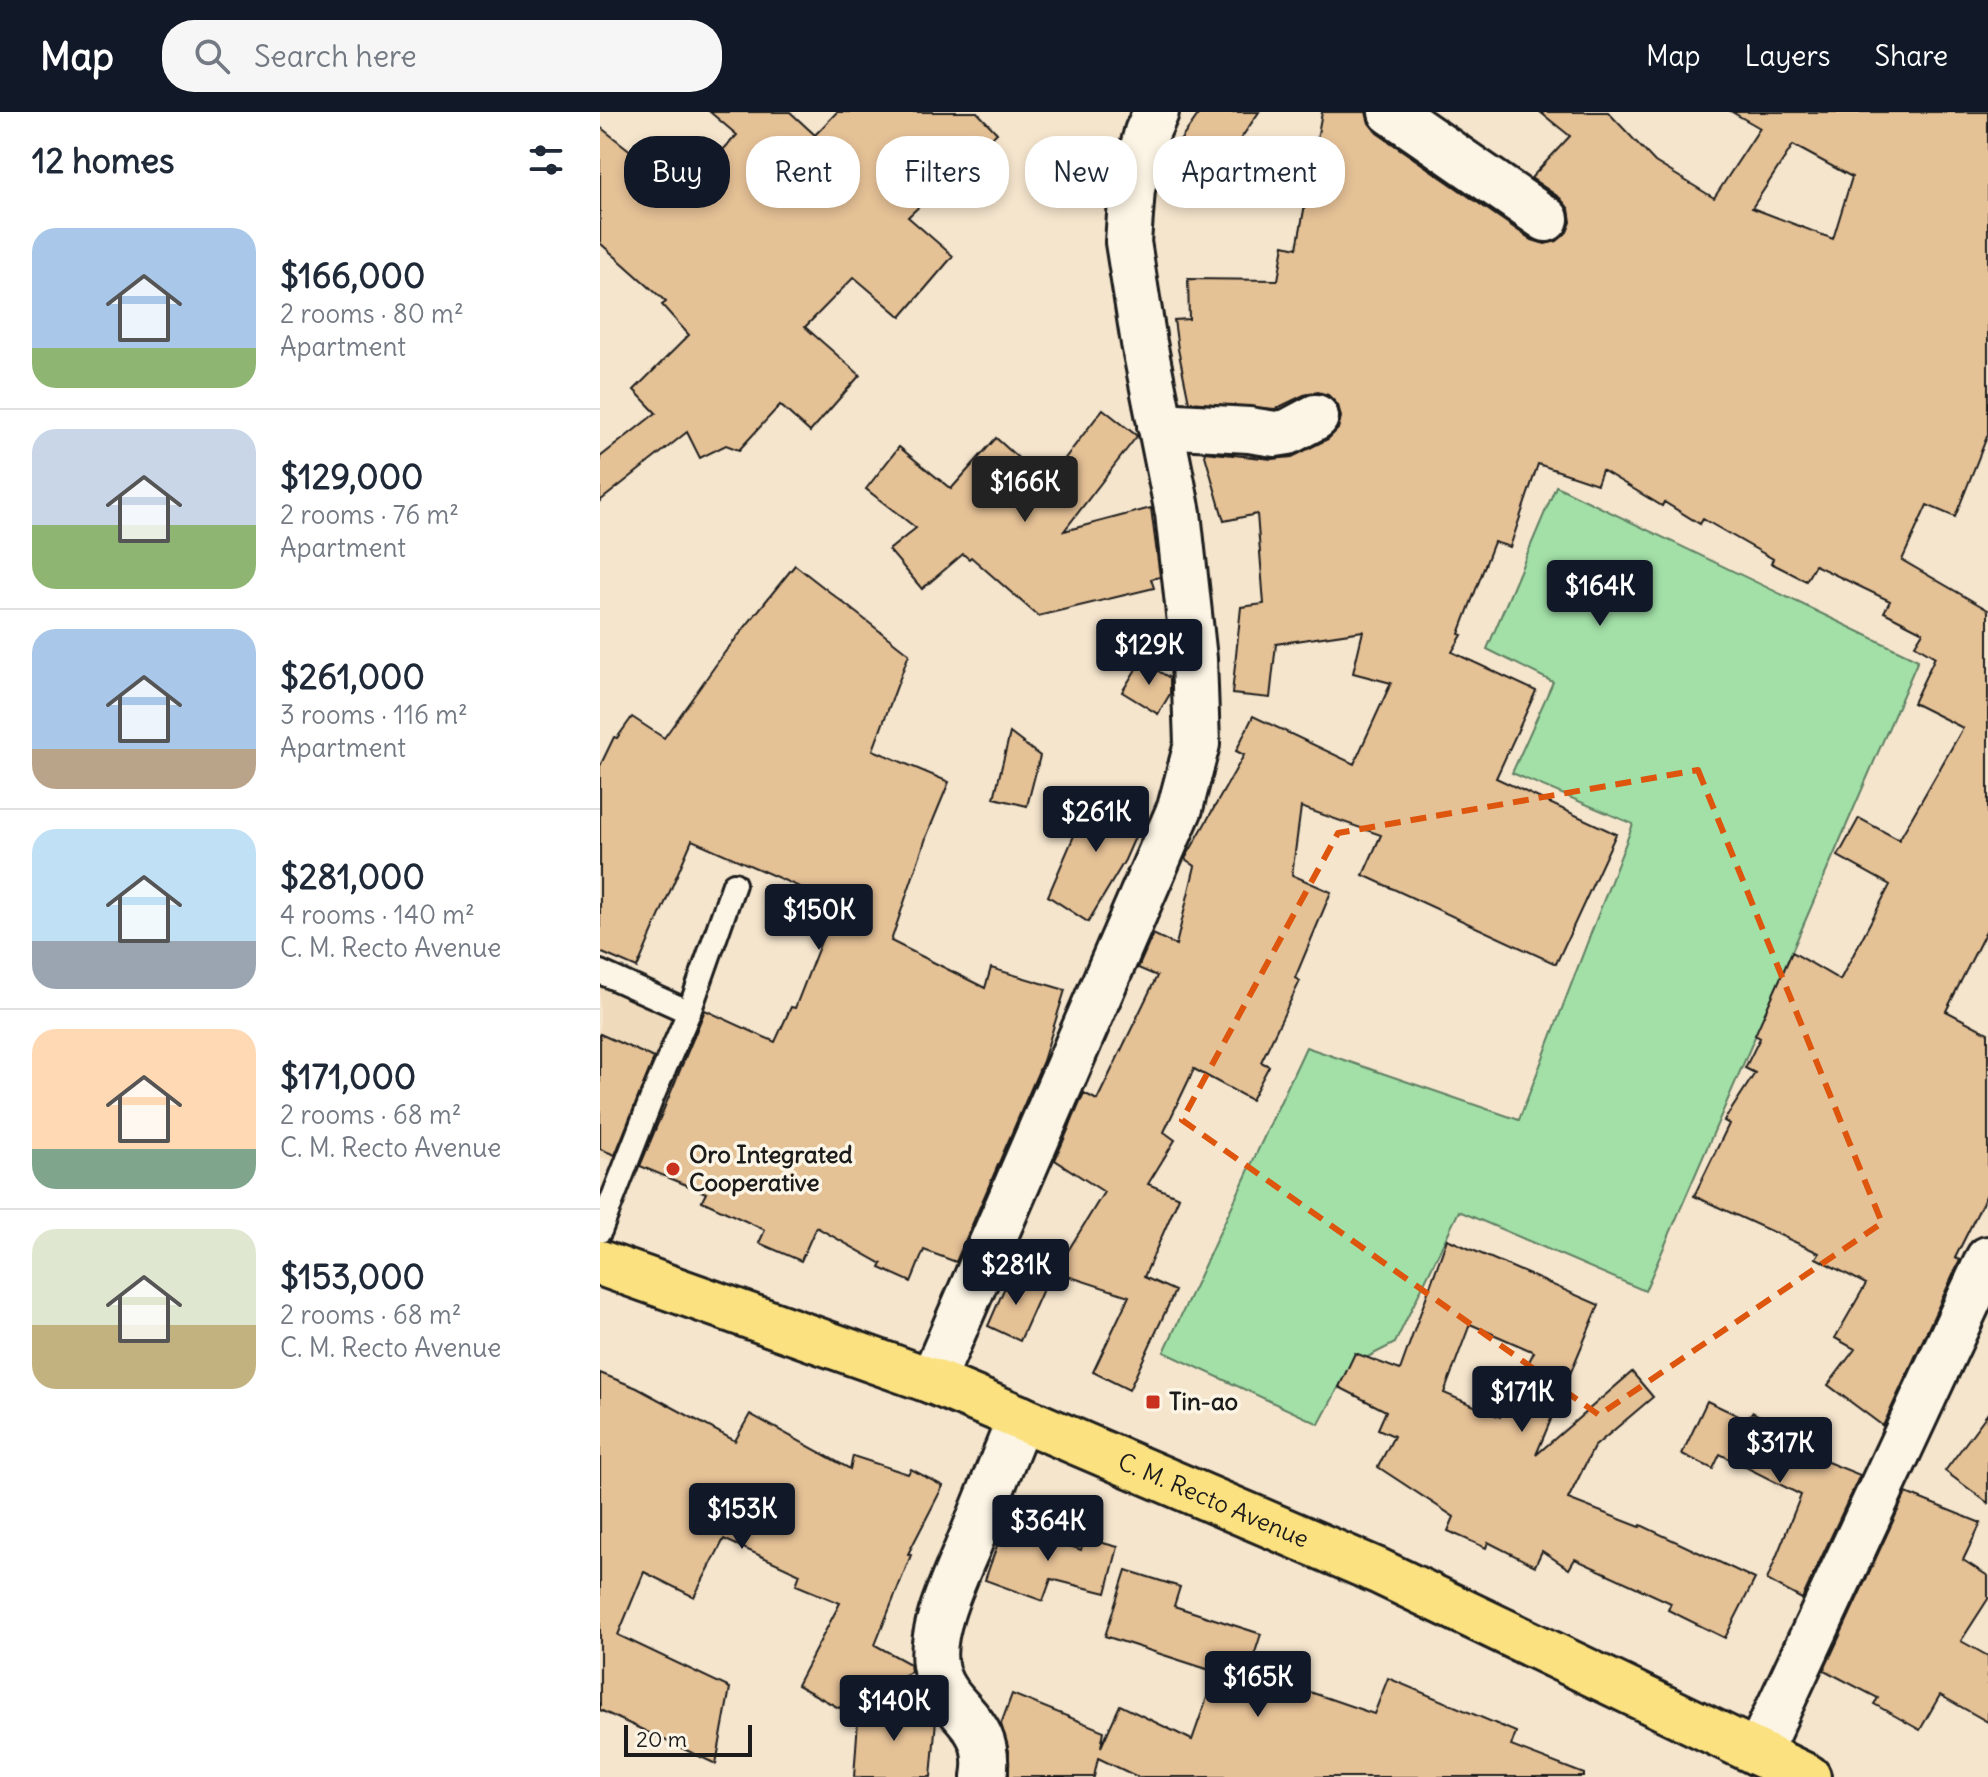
<!DOCTYPE html>
<html lang="en">
<head>
<meta charset="utf-8">
<style>
	body { margin:0; font-family:Delius,sans-serif; background:#f6f6f7; color:#1f2937; height:100vh; display:flex; flex-direction:column; font-size:30px; white-space:nowrap }
	* { box-sizing:border-box; margin:0 }
	p { font-size:26px; color:#747a83 }
	.icon { flex:none; width:44px; height:44px; fill:none; stroke:currentColor; stroke-width:2; stroke-linecap:round; stroke-linejoin:round }
	.map { position:relative; flex:1; overflow:hidden }
	.side { display:flex; flex-direction:column; background:#fff; width:600px }
	.side>* { flex:none }
	.top-card { position:absolute; left:24px; top:24px; width:760px; height:72px; display:flex; gap:16px }
	.scale { position:absolute; left:24px; bottom:20px; width:128px; box-sizing:border-box; padding-left:8px; border:4px solid #1c1c1c; border-top:0; font-size:22px; line-height:28px; white-space:nowrap; color:#1c1c1c; -webkit-text-stroke:6px #fcf5e5; paint-order:stroke }
	.price { position:absolute; translate:-50% -68px; padding:0 18px; border-radius:8px; background:#111827; color:#fff; font-size:26px; line-height:52px; filter:drop-shadow(0 2px 4px #0008) }
	.price::after { content:''; position:absolute; left:50%; top:48px; width:24px; height:18px; margin-left:-12px; background:inherit; clip-path:polygon(0 0,100% 0,50% 100%) }
	.price.selected { background:#222; color:#fff }
	ul { padding:0; list-style:none }
	li { display:flex; align-items:center; gap:24px; height:200px; padding:0 32px }
	li+li { border-top:2px solid #e0e1e3 }
	li span { display:grid; place-items:center; flex:none; width:224px; height:160px; border-radius:24px; color:#555 }
	li>.icon { margin-inline-start:auto }
	span .icon { width:96px; height:96px; fill:#fffc; stroke-width:1 }
	li b { font-size:34px }
	h2 { display:flex; justify-content:space-between; align-items:center; height:96px; padding:0 32px; font-size:34px }
	.chip { padding:0 28px; border-radius:32px; background:#fff; box-shadow:0 4px 12px #0003; font-size:28px; line-height:72px }
	.chip.selected { background:#111827; color:#fff }
	header { display:flex; align-items:center; gap:48px; box-sizing:border-box; height:112px; padding:0 40px; background:#111827; color:#fff }
	header strong { font-size:38px }
	nav { display:flex; gap:44px; margin-inline-start:auto; font-size:28px }
	.search { width:560px; height:72px; background:#f6f6f7; display:flex; align-items:center; gap:20px; box-sizing:border-box; padding:0 28px; border-radius:32px; color:#747a83; font-size:30px }
	main { display:flex; flex:1; min-height:0 }
	.map>svg:first-child { display:block }
	.built { fill:#f0dabc }
	.green { fill:#a2e0a7; stroke:#5f7e62; stroke-width:2 }
	.building { fill:#e5c196; stroke:#1c1c1c; stroke-width:2; fill-rule:evenodd }
	.lines { fill:none; stroke-linecap:round; stroke-linejoin:round }
	.lane-casing { stroke:#1c1c1c; stroke-width:28 }
	.street-casing { stroke:#1c1c1c; stroke-width:50 }
	.highway-casing { stroke:#1c1c1c; stroke-width:50 }
	.lane { stroke:#fcf5e5; stroke-width:22 }
	.street { stroke:#fcf5e5; stroke-width:44 }
	.highway { stroke:#fbe180; stroke-width:44 }
	.marked { fill:none; stroke:#de560d; stroke-width:6; stroke-dasharray:16 10; stroke-linejoin:round }
	.poi-dot { fill:#c8321e; stroke:#fcf5e5; stroke-width:3 }
	.labels { text-anchor:middle; stroke-width:7; stroke-linejoin:round; paint-order:stroke }
	.poi-label { font-size:24px; font-weight:bold; fill:#1c1c1c; stroke:#fcf5e5; text-anchor:start }
	.street-label { font-size:24px; fill:#1c1c1c; stroke:#fcf5e5 }
</style>
</head>
<body>
<header>
<strong>Map</strong>
<div class="search"><svg class="icon" aria-label="search" viewBox="0 0 24 24"><circle cx="10" cy="10" r="6"/><path d="M15 15l6 6"/></svg>Search here</div>
<nav><a>Map</a><a>Layers</a><a>Share</a></nav>
</header>
<main>
<section class="side">
<h2>12 homes<svg class="icon" aria-label="filters" viewBox="0 0 24 24"><path d="M4 7h16M4 17h16"/><circle cx="9" cy="7" r="2"/><circle cx="15" cy="17" r="2"/></svg></h2>
<ul>
<li><span style="background:linear-gradient(#a9c7e8 75%,#8fb573 0)"><svg class="icon" aria-label="home" viewBox="0 0 24 24"><path d="M3 11l9-7 9 7M6 9v11h12V9"/></svg></span><div><b>$166,000</b><p>2 rooms · 80 m²</p><p>Apartment</p></div></li>
<li><span style="background:linear-gradient(#c9d6e8 60%,#8fb573 0)"><svg class="icon" aria-label="home" viewBox="0 0 24 24"><path d="M3 11l9-7 9 7M6 9v11h12V9"/></svg></span><div><b>$129,000</b><p>2 rooms · 76 m²</p><p>Apartment</p></div></li>
<li><span style="background:linear-gradient(#a9c7e8 75%,#b9a48a 0)"><svg class="icon" aria-label="home" viewBox="0 0 24 24"><path d="M3 11l9-7 9 7M6 9v11h12V9"/></svg></span><div><b>$261,000</b><p>3 rooms · 116 m²</p><p>Apartment</p></div></li>
<li><span style="background:linear-gradient(#bfe0f5 70%,#9aa5b1 0)"><svg class="icon" aria-label="home" viewBox="0 0 24 24"><path d="M3 11l9-7 9 7M6 9v11h12V9"/></svg></span><div><b>$281,000</b><p>4 rooms · 140 m²</p><p>C. M. Recto Avenue</p></div></li>
<li><span style="background:linear-gradient(#ffd9b3 75%,#7fa58c 0)"><svg class="icon" aria-label="home" viewBox="0 0 24 24"><path d="M3 11l9-7 9 7M6 9v11h12V9"/></svg></span><div><b>$171,000</b><p>2 rooms · 68 m²</p><p>C. M. Recto Avenue</p></div></li>
<li><span style="background:linear-gradient(#dfe7d0 60%,#c2b280 0)"><svg class="icon" aria-label="home" viewBox="0 0 24 24"><path d="M3 11l9-7 9 7M6 9v11h12V9"/></svg></span><div><b>$153,000</b><p>2 rooms · 68 m²</p><p>C. M. Recto Avenue</p></div></li>
</ul>
</section>
<div class="map">
<svg width="1388" height="1665" viewBox="0 0 1388 1665">
	<rect width="100%" height="100%" fill="#f5e5cd"/>
	<filter id="ink" filterUnits="userSpaceOnUse"><feTurbulence type="fractalNoise" baseFrequency=".0125" numOctaves="2"/><feDisplacementMap in="SourceGraphic" scale="16" xChannelSelector="R" yChannelSelector="G"/><feConvolveMatrix kernelMatrix="1 2 1 2 8 2 1 2 1" color-interpolation-filters="sRGB"/></filter>
	<g filter="url(#ink)">
		<polygon class="built" points="0,849 85,891 14,1049 0,1045"/>
		<polygon class="green" points="956,374 1318,548 1045,1179 859,1099 795,1231 750,1254 719,1312 564,1240 706,935 919,1008 1033,712 912,661 953,570 887,537"/>
		<g class="building">
			<polygon points="110,0 190,0 215,23 237,0 377,0 397,21 308,105 353,144 301,205 254,165 205,215 260,263 210,320 180,293 139,338 126,333 100,346 87,320 0,389 0,345 56,301 34,278 89,223 62,193 66,190 0,131 0,15 83,80 137,23"/>
			<polygon points="600,0 659,0 618,60 577,33"/>
			<path d="M722,0h44l3,11 8,10 155,107 13,4 12,-3 10,-9 4,-10 -2,-13 -9,-11 -29,-20 39,-42 -30,-24h68l47,50 59,36 46,-70 -28,-16h256v322l-33,83 -28,-12 -25,55 86,50v317l-42,84 42,22v159l-33,66 5,2 -77,166 -55,-41 27,-36 -20,-11 31,-54 -50,-26 3,-5 -125,-57 35,-72 -5,-3 31,-48 -10,-5 15,-30 -5,-3 37,-83 48,28 50,-95 -52,-29 21,-38 40,22 64,-112 -50,-25 22,-46 -20,-12 8,-13 -39,-20 6,-11 -75,-36 -9,16 -35,-18 2,-4 -70,-40 -3,5 -36,-22 -2,4 -60,-36 -5,14 -59,-20 -28,83 -16,-5 -35,92 3,1 -10,17 84,39 -40,87 120,56 -60,130 -193,-89 18,-40 -80,-28 -9,68 39,17 -36,86 5,3 -39,81 8,4 -18,34 -57,-31 -30,63 11,8 -27,44 31,13 -35,80 31,14 -46,99 -36,-18 36,-76 -74,-24 49,-80 -49,-32 29,-67 13,7 60,-124 -19,-8 15,-34 23,11 19,-79 -10,-7 59,-104 -8,-4 17,-35 101,48 37,-81 -38,-10 10,-42 -87,13 -6,54 -38,-4 9,-87 23,-3 -7,-90 -33,7 -20,-69 68,7 20,-2 36,-18 10,-10 3,-12 -3,-12 -10,-10 -10,-3 -14,3 -29,14 -86,-7 -11,-53 -4,-29 15,-1 -1,-40 90,1 6,-35 13,3zM1193,33l59,32 -19,62 -81,-31z"/>
			<polygon points="503,297 537,324 464,419 551,396 560,465 551,467 554,476 438,504 371,445 369,447 363,442 322,477 289,438 316,416 266,377 299,335 351,377 396,326 446,371"/>
			<polygon points="195,453 309,542 273,638 349,670 327,723 291,829 385,876 391,856 465,878 443,949 356,1150 324,1138 311,1170 280,1156 282,1152 216,1115 201,1149 159,1131 165,1118 102,1089 106,1081 40,1054 105,898 175,930 191,895 195,896 236,791 92,728 37,856 0,840 0,654 14,625 17,626 32,605 64,626 125,540"/>
			<polygon points="541,549 570,566 570,582 558,602 522,580"/>
			<polygon points="410,621 440,644 427,694 394,686"/>
			<polygon points="494,677 546,700 525,748 488,810 448,784"/>
			<polygon points="0,922 54,946 15,1043 0,1037"/>
			<path d="M847,1127l152,66 -63,150 96,-83 21,25 -59,50 -26,52 72,28 1,-2 114,54 -30,59 -57,-28 3,-7 -96,-44 -6,10 -27,-18 -7,15 -47,-24 -2,6 -38,-17 6,-14 -76,-50 16,-31 -16,-7 8,-18 -47,-24 16,-34 45,17zM870,1212l64,28 -34,65 -56,-24z"/>
			<polygon points="411,1161 444,1175 420,1229 388,1214"/>
			<polygon points="0,1261 37,1276 135,1329 150,1302 250,1357 253,1344 308,1362 311,1357 343,1374 308,1442 311,1443 275,1533 310,1552 311,1560 239,1596 197,1573 240,1491 196,1473 200,1462 124,1427 94,1485 44,1460 18,1523 130,1576 116,1652 0,1598"/>
			<polygon points="1107,1289 1147,1308 1152,1300 1196,1322 1190,1335 1260,1363 1202,1487 1167,1468 1201,1383 1120,1342 1113,1357 1082,1342"/>
			<polygon points="1388,1301 1388,1391 1345,1359"/>
			<polygon points="1306,1381 1381,1411 1363,1448 1388,1464 1388,1487 1361,1529 1388,1544 1388,1610 1340,1583 1320,1618 1274,1592 1278,1586 1224,1558"/>
			<polygon points="405,1411 481,1438 484,1426 518,1435 506,1481 451,1467 443,1489 385,1468"/>
			<polygon points="526,1458 580,1475 574,1494 661,1522 649,1559 774,1602 788,1566 916,1620 911,1634 984,1662 984,1665 538,1665 498,1646 494,1665 409,1665 409,1639 401,1612 412,1582 504,1619 501,1635 520,1593 592,1628 616,1560 505,1524"/>
			<polygon points="259,1594 330,1600 336,1608 331,1665 254,1665"/>
		</g>
		<g class="lines">
			<g class="lane-casing">
				<g id="lane">
					<polyline points="0,860 89,900"/>
					<polyline points="0,1119 53,983 89,900 134,772"/>
				</g>
			</g>
			<g class="street-casing">
				<g id="street">
					<polyline points="791,0 946,107"/>
					<polyline points="560,313 649,318 675,322 688,320 716,305"/>
					<polyline points="332,1269 580,696 597,632 594,547 578,401 544,231 528,130 532,77 547,20 556,0"/>
					<polyline points="1158,1641 1388,1147"/>
					<path d="M384,1665c10,-60 -43,-66 -49,-112 -6,-37 23,-93 37,-128 16,-39 32,-79 48,-119"/>
				</g>
			</g>
			<g class="highway-casing">
				<g id="highway">
					<path id="s1" d="M0,1151l332,118 88,37 358,153 430,206"/>
				</g>
			</g>
			<use href="#lane" class="lane"/>
			<use href="#street" class="street"/>
			<use href="#highway" class="highway"/>
		</g>
	</g>
	<path class="marked" d="M1098,658l184,453 -283,192 -417,-295 156,-287z"/>
	<g class="poi-dot">
		<circle cx="73" cy="1057" r="8"/>
		<rect x="545" y="1282" width="16" height="16" rx="4"/>
	</g>
	<g class="labels">
		<g class="poi-label">
			<text x="89" y="1051">Oro Integrated<tspan x="89" dy="28">Cooperative</tspan></text>
			<text x="569" y="1298">Tin-ao</text>
		</g>
		<g class="street-label">
			<text dy="8" stroke="none"><textPath href="#s1" startOffset="658">C. M. Recto Avenue</textPath></text>
		</g>
	</g>
</svg>
<div class="scale">20 m</div>
<b class="price selected" style="left:425px;top:412px">$166K</b>
<b class="price" style="left:1000px;top:516px">$164K</b>
<b class="price" style="left:549px;top:575px">$129K</b>
<b class="price" style="left:496px;top:742px">$261K</b>
<b class="price" style="left:219px;top:840px">$150K</b>
<b class="price" style="left:416px;top:1195px">$281K</b>
<b class="price" style="left:922px;top:1322px">$171K</b>
<b class="price" style="left:1180px;top:1373px">$317K</b>
<b class="price" style="left:142px;top:1439px">$153K</b>
<b class="price" style="left:448px;top:1451px">$364K</b>
<b class="price" style="left:658px;top:1607px">$165K</b>
<b class="price" style="left:294px;top:1631px">$140K</b>
<div class="top-card">
<a class="chip selected">Buy</a>
<a class="chip">Rent</a>
<a class="chip">Filters</a>
<a class="chip">New</a>
<a class="chip">Apartment</a>
</div>
</div>
</main>
</body>
</html>
